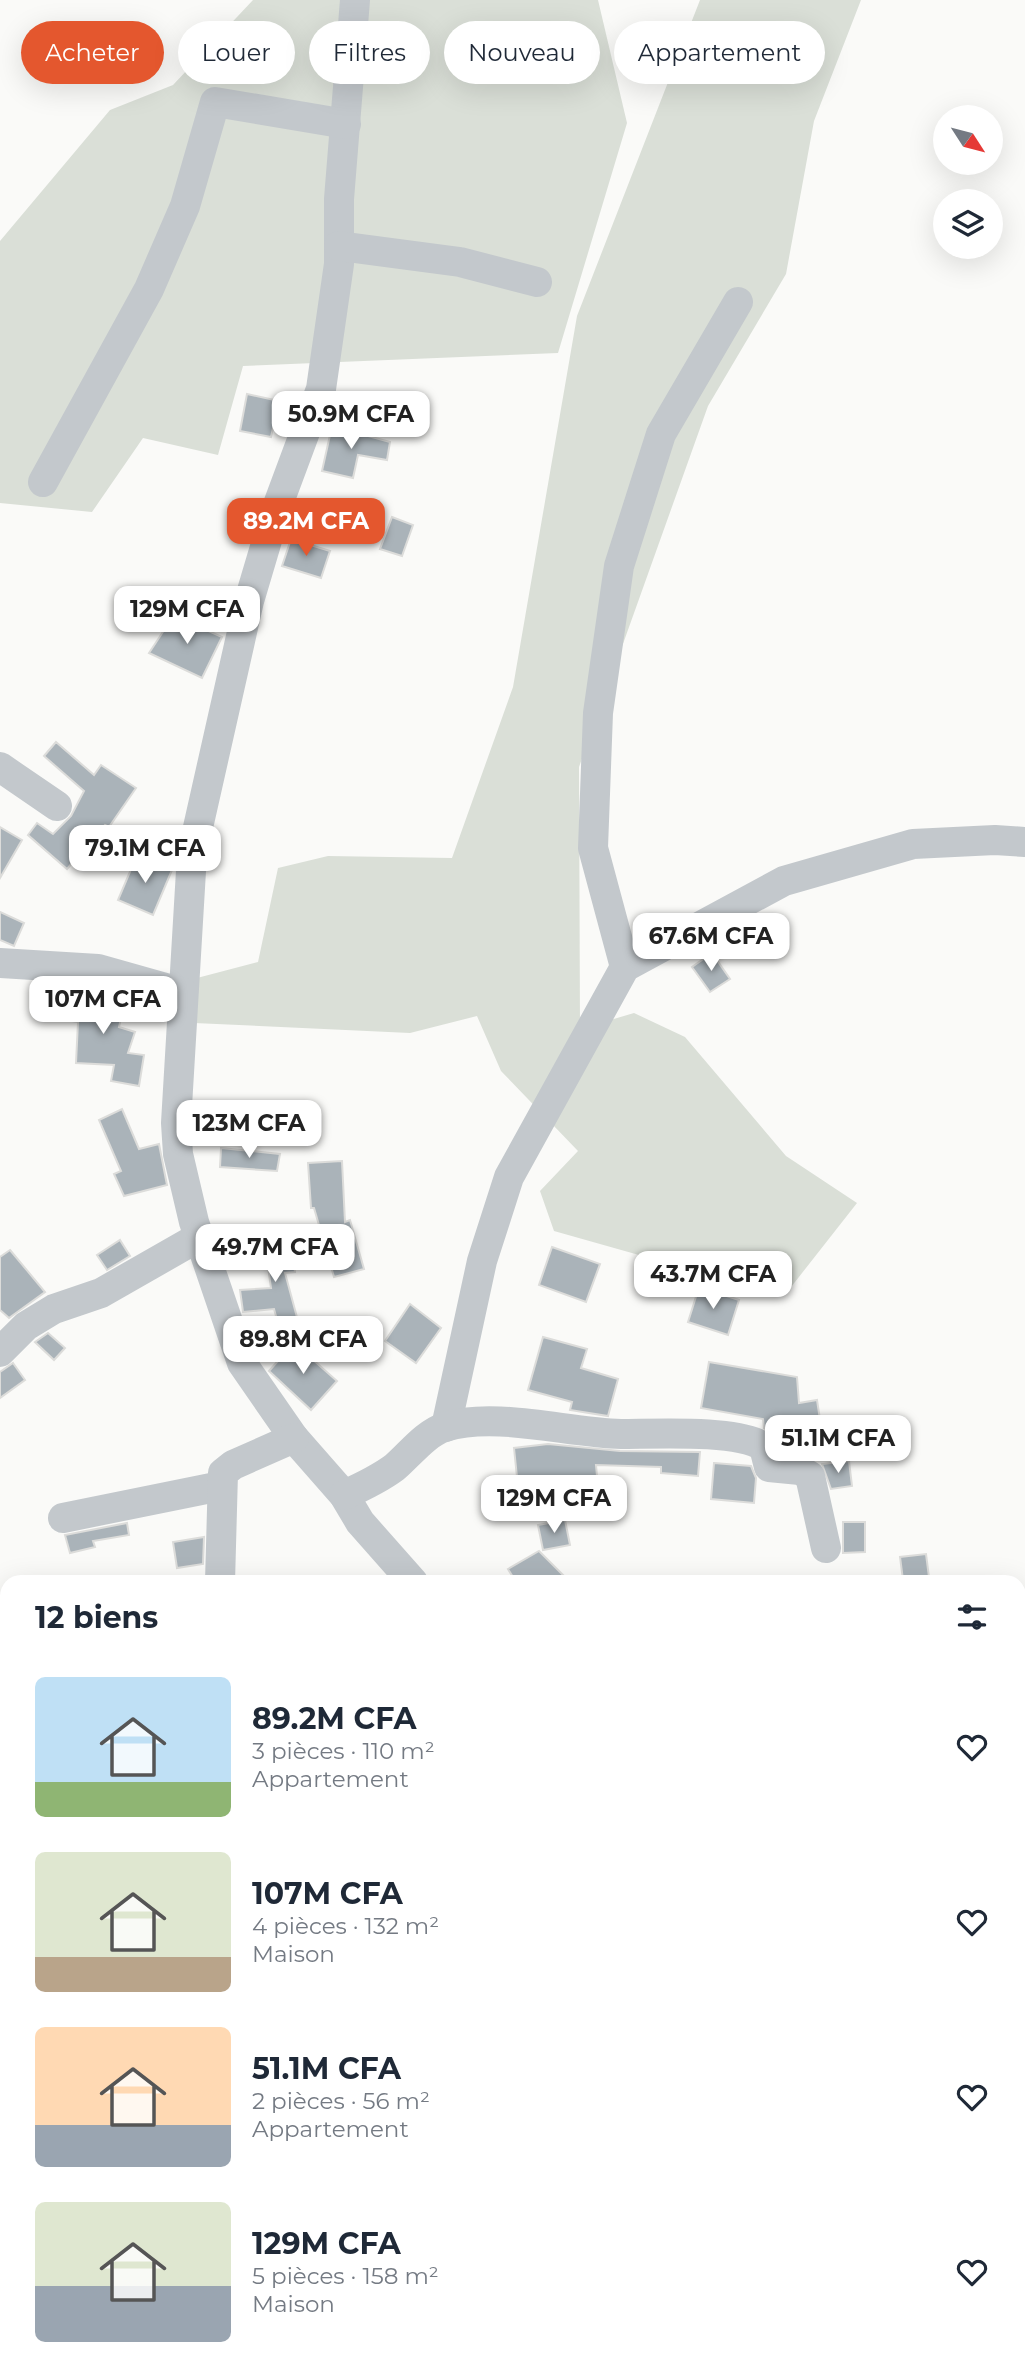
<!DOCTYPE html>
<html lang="fr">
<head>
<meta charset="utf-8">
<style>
	body { margin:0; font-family:Montserrat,sans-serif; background:#f2f2f3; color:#1f2937; height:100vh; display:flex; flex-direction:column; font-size:26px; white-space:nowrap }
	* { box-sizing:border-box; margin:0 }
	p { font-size:23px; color:#747a83 }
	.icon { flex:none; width:38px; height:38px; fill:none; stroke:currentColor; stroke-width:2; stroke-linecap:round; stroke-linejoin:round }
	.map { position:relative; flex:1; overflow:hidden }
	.sheet { position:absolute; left:0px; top:1575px; width:1026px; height:798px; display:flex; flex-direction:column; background:#fff; border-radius:21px 21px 0 0; box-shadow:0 7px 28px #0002 }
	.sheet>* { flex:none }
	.guide { position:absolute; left:21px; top:21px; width:984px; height:63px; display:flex; gap:14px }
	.needle { width:46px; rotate:126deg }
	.buttons { position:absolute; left:933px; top:105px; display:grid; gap:14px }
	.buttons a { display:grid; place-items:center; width:70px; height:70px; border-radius:50%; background:#fff; box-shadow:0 7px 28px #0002; font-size:35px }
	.price { position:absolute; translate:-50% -60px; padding:0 16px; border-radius:14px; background:#fff; color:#222; font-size:23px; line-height:46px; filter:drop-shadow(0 2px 4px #0008) }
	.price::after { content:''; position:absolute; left:50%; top:42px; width:21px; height:16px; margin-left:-10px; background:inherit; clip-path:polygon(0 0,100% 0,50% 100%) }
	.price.on { background:#e4572e; color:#fff }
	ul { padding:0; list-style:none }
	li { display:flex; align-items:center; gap:21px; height:175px; padding:0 35px }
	li span { display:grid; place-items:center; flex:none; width:196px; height:140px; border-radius:10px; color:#555 }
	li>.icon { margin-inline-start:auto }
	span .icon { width:84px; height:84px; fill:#fffc; stroke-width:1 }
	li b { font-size:30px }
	h2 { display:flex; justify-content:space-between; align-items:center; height:84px; padding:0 35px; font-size:30px }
	.tag { padding:0 24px; border-radius:32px; background:#fff; box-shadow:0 7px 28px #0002; font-size:24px; line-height:63px }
	.tag.on { background:#e4572e; color:#fff }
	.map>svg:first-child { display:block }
	.green { fill:#dadfd7 }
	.building { fill:#aab3b9; stroke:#dcdcda; stroke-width:2 }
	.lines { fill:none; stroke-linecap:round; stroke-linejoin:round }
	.minor { stroke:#c3c8cc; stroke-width:30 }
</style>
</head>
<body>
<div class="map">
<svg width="1025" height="2373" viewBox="0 0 1025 2373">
	<rect width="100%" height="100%" fill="#fafaf8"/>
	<g class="green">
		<polygon points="253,0 598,0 627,123 558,353 243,366 218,455 143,438 92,512 0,503 0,241 110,110 173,85"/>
		<polygon points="700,0 861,0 814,121 786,274 708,406 579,767 580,1029 634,1013 685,1037 786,1156 857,1203 784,1296 554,1231 540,1191 578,1151 501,1071 477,1016 410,1033 194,1023 197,978 258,962 278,868 328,856 452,858 513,687 577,316"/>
	</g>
	<g class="building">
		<polygon points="247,394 279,401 271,437 240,431"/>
		<polygon points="332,426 390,442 387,460 358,455 353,478 322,471"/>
		<polygon points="392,517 413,525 402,556 380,549"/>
		<polygon points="291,539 330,551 321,578 282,566"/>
		<polygon points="174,615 190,625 191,623 222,637 202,678 149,653"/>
		<polygon points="56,742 94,775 101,765 136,788 109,827 105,825 67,869 28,835 37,823 53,834 71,816 84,791 44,756"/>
		<polygon points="0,827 22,840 0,878"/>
		<polygon points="137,855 172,870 153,915 118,900"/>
		<polygon points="0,912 24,923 14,946 0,940"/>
		<polygon points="712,953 730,979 710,992 692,967"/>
		<polygon points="64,992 125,1002 119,1027 135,1032 128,1053 144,1055 139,1086 111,1081 114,1065 76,1063 78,1022 60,1019"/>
		<polygon points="122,1109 139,1149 159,1144 167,1185 124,1196 114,1174 121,1171 99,1120"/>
		<polygon points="221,1148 280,1154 277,1171 220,1167"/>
		<polygon points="342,1161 345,1222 350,1220 364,1269 334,1277 314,1208 311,1208 308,1163"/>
		<polygon points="290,1236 295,1272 285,1273 298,1321 279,1327 274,1309 243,1312 240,1290 271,1288 264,1239"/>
		<polygon points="120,1240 130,1256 107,1270 97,1255"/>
		<polygon points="552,1247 600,1264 586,1302 539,1285"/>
		<polygon points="10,1250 45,1292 9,1318 0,1310 0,1257"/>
		<polygon points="699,1287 739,1300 728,1335 688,1322"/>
		<polygon points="410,1304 441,1328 416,1363 385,1341"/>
		<polygon points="48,1333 65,1348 54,1360 35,1342"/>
		<polygon points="543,1337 587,1349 581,1368 618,1379 608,1416 570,1410 572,1402 528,1390"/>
		<polygon points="294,1343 337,1381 311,1410 269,1371"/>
		<polygon points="709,1362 797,1377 799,1403 817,1400 823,1439 782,1446 777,1435 764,1428 763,1419 701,1408"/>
		<polygon points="13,1363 25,1380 0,1398 0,1372"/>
		<polygon points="548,1444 620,1451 700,1452 698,1476 661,1473 661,1467 596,1465 598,1487 593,1487 599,1512 554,1522 546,1484 518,1487 514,1448"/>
		<polygon points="849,1461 852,1486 831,1489 822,1464"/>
		<polygon points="714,1463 751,1466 756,1478 754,1503 711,1499"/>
		<polygon points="565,1520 570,1545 543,1550 538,1525"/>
		<polygon points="843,1522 865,1522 865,1552 843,1553"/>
		<polygon points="127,1523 129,1535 93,1541 95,1547 70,1553 65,1535"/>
		<polygon points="204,1537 203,1564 177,1568 173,1542"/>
		<polygon points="539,1551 570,1582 516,1582 508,1569"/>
		<polygon points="926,1554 929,1577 903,1580 900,1557"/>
	</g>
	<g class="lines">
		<g class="minor">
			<polyline points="355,0 339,199 339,264 321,389 276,510 249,601 192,854 176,1123 178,1154 194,1222 242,1363 294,1438 344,1495 360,1522 413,1582"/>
			<polyline points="339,246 460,262 537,282"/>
			<polyline points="43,482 149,289 185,206 215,102 346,124"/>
			<polyline points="0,767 57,806"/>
			<polyline points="0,963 98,969 183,993"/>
			<polyline points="625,967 593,848 598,713 619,566 661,434 738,302"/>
			<polyline points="0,1352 26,1326 54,1309 101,1293 199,1237"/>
			<polyline points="446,1427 482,1261 509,1177 625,967 784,881 913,844 995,840 1025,842"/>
			<path d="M344,1495c18,-8 35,-16 51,-28 15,-13 31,-34 50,-40 50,-16 123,6 176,7 33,0 117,-5 143,13l5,20 31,3 10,6 16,72"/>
			<polyline points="63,1518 221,1486"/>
			<polyline points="220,1582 223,1473 233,1465 294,1438"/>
			<polyline points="1018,1755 1025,1760"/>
			<polyline points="0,1971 7,1967"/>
			<polyline points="1018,2086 1025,2094"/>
			<polyline points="1018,2305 1025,2310"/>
			<polyline points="290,2373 296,2366"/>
			<path d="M738,2373c15,-7 24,-8 38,0"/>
		</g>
	</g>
</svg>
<div class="buttons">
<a><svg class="needle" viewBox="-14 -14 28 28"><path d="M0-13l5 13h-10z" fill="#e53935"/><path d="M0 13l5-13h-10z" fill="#747a83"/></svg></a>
<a><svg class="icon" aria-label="layers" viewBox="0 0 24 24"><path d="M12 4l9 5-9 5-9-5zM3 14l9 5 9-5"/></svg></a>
</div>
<b class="price" style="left:351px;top:451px">50.9M CFA</b>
<b class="price on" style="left:306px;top:558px">89.2M CFA</b>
<b class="price" style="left:187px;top:646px">129M CFA</b>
<b class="price" style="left:145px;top:885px">79.1M CFA</b>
<b class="price" style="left:711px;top:973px">67.6M CFA</b>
<b class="price" style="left:103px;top:1036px">107M CFA</b>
<b class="price" style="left:249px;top:1160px">123M CFA</b>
<b class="price" style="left:275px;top:1284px">49.7M CFA</b>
<b class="price" style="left:713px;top:1311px">43.7M CFA</b>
<b class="price" style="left:303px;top:1376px">89.8M CFA</b>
<b class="price" style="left:838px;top:1475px">51.1M CFA</b>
<b class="price" style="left:554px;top:1535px">129M CFA</b>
<div class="guide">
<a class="tag on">Acheter</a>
<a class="tag">Louer</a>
<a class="tag">Filtres</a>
<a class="tag">Nouveau</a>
<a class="tag">Appartement</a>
</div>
<section class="sheet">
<h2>12 biens<svg class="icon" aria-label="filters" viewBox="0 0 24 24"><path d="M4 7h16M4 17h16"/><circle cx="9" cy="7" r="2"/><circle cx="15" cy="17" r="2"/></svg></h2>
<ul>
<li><span style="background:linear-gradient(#bfe0f5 75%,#8fb573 0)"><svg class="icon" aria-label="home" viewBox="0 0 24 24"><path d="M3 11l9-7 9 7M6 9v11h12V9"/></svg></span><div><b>89.2M CFA</b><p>3 pièces · 110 m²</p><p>Appartement</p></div><svg class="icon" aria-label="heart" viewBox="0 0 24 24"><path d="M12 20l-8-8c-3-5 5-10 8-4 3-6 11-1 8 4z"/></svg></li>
<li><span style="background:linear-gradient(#dfe7d0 75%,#b9a48a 0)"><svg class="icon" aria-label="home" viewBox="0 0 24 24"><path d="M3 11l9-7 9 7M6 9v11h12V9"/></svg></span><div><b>107M CFA</b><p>4 pièces · 132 m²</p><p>Maison</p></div><svg class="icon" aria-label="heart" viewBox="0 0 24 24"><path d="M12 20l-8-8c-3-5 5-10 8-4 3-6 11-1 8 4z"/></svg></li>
<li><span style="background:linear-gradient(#ffd9b3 70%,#9aa5b1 0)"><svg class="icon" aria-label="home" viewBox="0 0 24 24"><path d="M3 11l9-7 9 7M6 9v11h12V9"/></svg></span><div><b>51.1M CFA</b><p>2 pièces · 56 m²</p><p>Appartement</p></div><svg class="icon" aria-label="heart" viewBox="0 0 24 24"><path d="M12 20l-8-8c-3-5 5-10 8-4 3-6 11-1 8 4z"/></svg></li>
<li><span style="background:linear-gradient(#dfe7d0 60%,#9aa5b1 0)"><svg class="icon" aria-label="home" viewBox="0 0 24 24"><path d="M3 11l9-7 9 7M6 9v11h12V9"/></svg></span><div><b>129M CFA</b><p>5 pièces · 158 m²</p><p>Maison</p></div><svg class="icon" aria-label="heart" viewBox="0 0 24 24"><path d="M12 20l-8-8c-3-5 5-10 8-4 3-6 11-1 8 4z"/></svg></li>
</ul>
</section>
</div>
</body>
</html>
